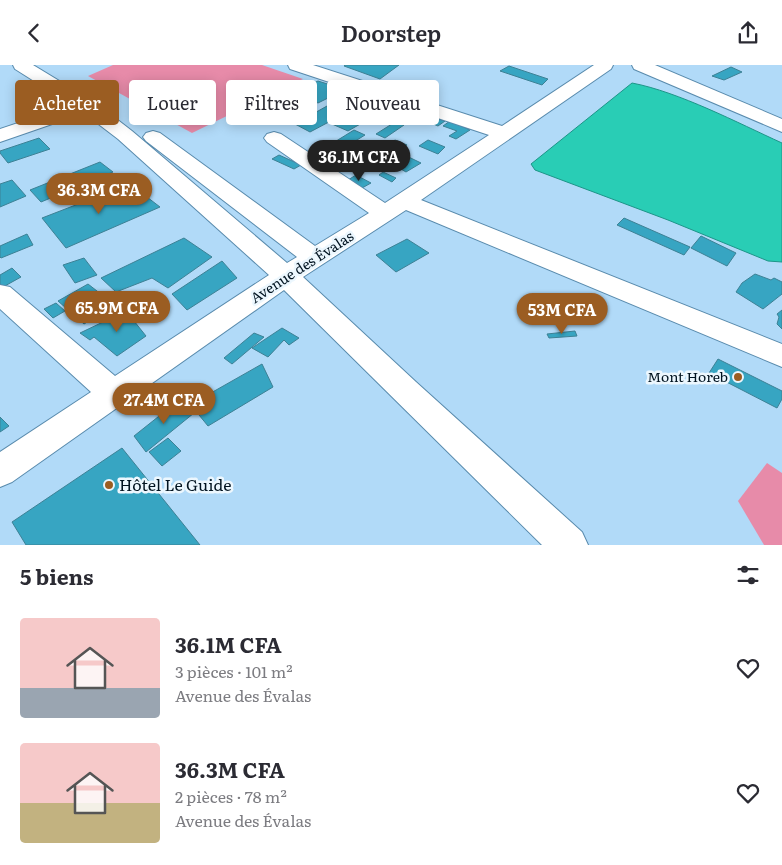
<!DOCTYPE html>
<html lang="fr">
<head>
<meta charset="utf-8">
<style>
	body { margin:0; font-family:Literata,serif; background:#f7f7f7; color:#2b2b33; height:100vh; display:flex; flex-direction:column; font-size:19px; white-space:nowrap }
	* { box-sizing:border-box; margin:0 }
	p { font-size:16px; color:#7c7c81 }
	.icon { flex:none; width:28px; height:28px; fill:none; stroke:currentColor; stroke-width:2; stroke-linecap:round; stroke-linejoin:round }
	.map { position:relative; height:480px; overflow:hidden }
	.sheet { display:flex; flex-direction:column; background:#fff; flex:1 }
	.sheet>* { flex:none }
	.guide { position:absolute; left:15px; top:15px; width:500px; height:45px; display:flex; gap:10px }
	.price { position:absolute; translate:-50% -42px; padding:0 11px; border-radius:18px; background:#9b5d22; color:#fff; font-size:16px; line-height:32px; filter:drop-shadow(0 1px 2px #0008) }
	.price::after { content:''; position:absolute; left:50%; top:30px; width:15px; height:11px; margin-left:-8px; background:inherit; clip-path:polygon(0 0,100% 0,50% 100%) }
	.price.on { background:#222; color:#fff }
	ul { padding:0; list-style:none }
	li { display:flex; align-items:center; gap:15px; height:125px; padding:0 20px }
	li span { display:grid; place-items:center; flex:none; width:140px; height:100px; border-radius:5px; color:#555 }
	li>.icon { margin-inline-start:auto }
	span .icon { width:60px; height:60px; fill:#fffc; stroke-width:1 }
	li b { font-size:21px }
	h2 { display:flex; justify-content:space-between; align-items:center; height:60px; padding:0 20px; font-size:21px }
	.tag { padding:0 18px; border-radius:5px; background:#fff; box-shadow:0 2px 12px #0003; font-size:18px; line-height:45px }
	.tag.on { background:#9b5d22; color:#fff }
	header { display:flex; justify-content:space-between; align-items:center; height:65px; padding:0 20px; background:#fff; font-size:22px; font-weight:600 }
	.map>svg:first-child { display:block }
	.green { fill:#e78ba9 }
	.water { fill:#29cdb5; stroke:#1d9588 }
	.building { fill:#37a5c2; stroke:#3d8195 }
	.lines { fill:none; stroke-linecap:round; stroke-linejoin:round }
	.minor-casing { stroke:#598bad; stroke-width:2 }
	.minor { fill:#fff; fill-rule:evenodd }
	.poi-dot { fill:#9b5d22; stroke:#ecf7fe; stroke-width:2 }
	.labels { text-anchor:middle; stroke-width:5; stroke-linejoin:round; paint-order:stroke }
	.street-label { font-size:14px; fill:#011320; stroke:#ecf7fe }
	.poi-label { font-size:14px; fill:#011320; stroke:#ecf7fe; text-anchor:end }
	.near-poi-label { font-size:16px; fill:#011320; stroke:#ecf7fe; text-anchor:start }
</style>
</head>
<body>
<header><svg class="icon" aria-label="back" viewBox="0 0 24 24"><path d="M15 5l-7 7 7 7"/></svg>Doorstep<svg class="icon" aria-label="share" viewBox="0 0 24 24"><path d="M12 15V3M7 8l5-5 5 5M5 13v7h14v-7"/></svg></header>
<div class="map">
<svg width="782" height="480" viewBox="0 0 782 480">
	<rect width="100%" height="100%" fill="#b1daf8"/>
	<g class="green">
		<polygon points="113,0 262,0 303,14 192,68 88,11"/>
		<polygon points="767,398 782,408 782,480 764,480 738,436"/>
	</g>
	<path class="water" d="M632,18c47,9 106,40 150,60v119l-14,-1 -100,-41 -133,-50 -4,-6z"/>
	<g class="building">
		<polygon points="345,0 399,0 380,14 344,1"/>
		<polygon points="509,1 548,14 542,20 500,6"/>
		<polygon points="731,2 742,7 724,15 712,11"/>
		<polygon points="318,16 334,21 329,23 340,27 318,38 303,31 301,33 290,29"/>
		<polygon points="327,41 342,50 310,67 295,59"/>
		<polygon points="395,41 412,47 400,55 383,48"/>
		<polygon points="346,51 362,58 348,66 332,59"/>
		<polygon points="431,51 445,56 438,61 424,55"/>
		<polygon points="450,56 470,65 456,74 449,71 457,66 443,61"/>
		<polygon points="395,57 404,60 385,73 376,69"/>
		<polygon points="354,65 365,70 344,83 333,78"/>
		<polygon points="39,73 50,84 8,98 0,88 0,86"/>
		<polygon points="395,75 407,80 399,84 388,80"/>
		<polygon points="428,75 445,82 438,89 419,81"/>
		<polygon points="386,81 421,98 406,107 375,89"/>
		<polygon points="362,85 380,94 372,99 354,90"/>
		<polygon points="279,90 301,100 294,104 272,94"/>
		<polygon points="100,97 113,107 41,137 30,125"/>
		<polygon points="383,107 396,113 392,117 379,110"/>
		<polygon points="356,110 371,118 362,123 348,115"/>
		<polygon points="12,115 26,131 0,142 0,119"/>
		<polygon points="130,119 160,142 66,183 42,153"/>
		<polygon points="624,153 690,182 684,190 617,160"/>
		<polygon points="27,169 33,180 1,193 0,192 0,181"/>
		<polygon points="701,171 736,188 727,201 691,183"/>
		<polygon points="184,173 212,192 168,223 152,213 116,227 101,213"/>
		<polygon points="407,174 429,188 396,207 376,190"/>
		<polygon points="84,193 97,210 75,218 63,200"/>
		<polygon points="222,196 237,213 187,245 172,229"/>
		<polygon points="12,203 21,212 3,222 0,220 0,210"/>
		<polygon points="755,209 771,215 774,213 782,217 782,229 763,244 736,227 742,218"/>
		<polygon points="88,219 115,240 84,259 58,236"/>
		<polygon points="56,238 65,246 53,253 44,244"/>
		<polygon points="782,245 782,264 777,259 779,252 777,249"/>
		<polygon points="126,246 146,271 117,291 94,272 90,275 80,268"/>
		<polygon points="282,263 299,273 289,280 284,275 268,292 252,283"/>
		<polygon points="575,266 577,271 549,273 547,269"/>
		<polygon points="254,268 264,272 232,299 224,293"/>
		<polygon points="718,294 782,326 782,334 777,343 709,308"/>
		<polygon points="262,299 273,322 208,361 199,350 195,337"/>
		<polygon points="183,332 194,348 146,387 134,371"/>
		<polygon points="0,352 9,361 0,367"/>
		<polygon points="168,373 181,386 162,401 149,387"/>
		<polygon points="122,383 200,480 26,480 12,457"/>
	</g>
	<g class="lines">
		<g class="minor-casing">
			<g id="minor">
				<polygon points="13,0 33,0 89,34 98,31 105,33 107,37 101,42 132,66 287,198 297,192 146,76 143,72 146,68 153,66 160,68 315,181 369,148 267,77 264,73 267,69 274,67 281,69 385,138 489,70 290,4 288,0 313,0 502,61 594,0 613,0 611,4 421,135 782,279 782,302 406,145 303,212 416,317 582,467 588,480 542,480 284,225 12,417 0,422 0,387 91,327 0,244 0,220 10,222 115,311 269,210 118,74 84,48 0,77 0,64 72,40 15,4"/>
				<polygon points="632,0 655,0 782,54 782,67 634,4"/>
			</g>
		</g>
		<use href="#minor" class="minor"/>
	</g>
	<g class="poi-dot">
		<circle cx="738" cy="312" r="5"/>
		<circle cx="109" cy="420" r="5"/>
	</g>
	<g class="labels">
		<g class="street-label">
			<text transform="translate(302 202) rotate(-33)" y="5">Avenue des Évalas</text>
		</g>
		<g class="poi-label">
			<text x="728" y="317">Mont Horeb</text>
		</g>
		<g class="near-poi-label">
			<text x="119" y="426">Hôtel Le Guide</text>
		</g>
	</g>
</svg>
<b class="price on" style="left:359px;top:117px">36.1M CFA</b>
<b class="price" style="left:99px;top:150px">36.3M CFA</b>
<b class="price" style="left:117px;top:268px">65.9M CFA</b>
<b class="price" style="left:562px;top:270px">53M CFA</b>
<b class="price" style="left:164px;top:360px">27.4M CFA</b>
<div class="guide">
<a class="tag on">Acheter</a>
<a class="tag">Louer</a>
<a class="tag">Filtres</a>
<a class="tag">Nouveau</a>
</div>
</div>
<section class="sheet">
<h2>5 biens<svg class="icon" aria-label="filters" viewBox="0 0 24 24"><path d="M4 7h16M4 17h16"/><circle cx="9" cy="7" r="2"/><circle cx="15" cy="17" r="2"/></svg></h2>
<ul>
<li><span style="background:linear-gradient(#f6c9c9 70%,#9aa5b1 0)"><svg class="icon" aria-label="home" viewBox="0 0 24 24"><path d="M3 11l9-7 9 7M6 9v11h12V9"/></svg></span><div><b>36.1M CFA</b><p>3 pièces · 101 m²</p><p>Avenue des Évalas</p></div><svg class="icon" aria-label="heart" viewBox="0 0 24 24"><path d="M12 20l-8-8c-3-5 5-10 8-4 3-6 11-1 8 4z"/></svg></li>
<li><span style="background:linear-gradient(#f6c9c9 60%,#c2b280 0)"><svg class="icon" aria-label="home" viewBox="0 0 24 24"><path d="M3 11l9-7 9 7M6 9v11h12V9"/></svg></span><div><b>36.3M CFA</b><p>2 pièces · 78 m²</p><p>Avenue des Évalas</p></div><svg class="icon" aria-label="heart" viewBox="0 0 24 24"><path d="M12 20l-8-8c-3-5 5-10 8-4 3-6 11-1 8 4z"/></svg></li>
</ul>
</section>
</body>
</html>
